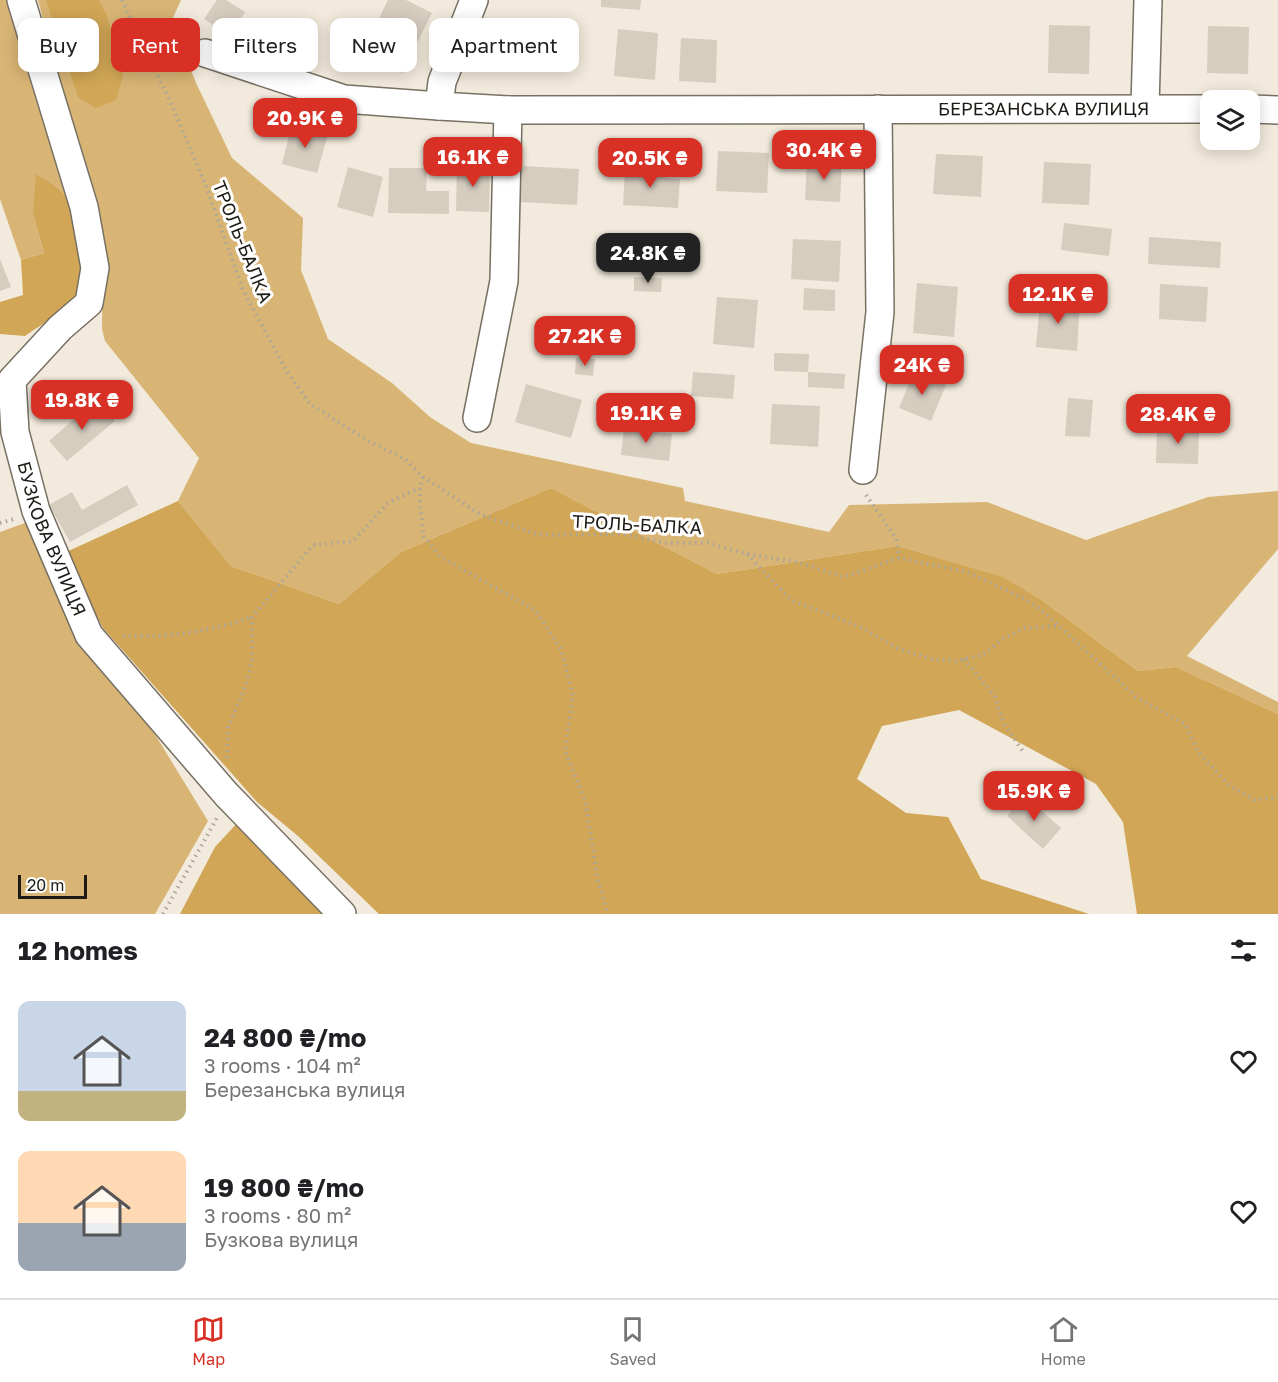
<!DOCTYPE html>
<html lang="en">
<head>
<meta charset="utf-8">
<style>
	body { margin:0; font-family:"Golos Text",sans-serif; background:#f6f6f6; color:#202124; height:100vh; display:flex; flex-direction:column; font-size:22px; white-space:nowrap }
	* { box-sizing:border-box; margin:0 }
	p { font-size:20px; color:#757577 }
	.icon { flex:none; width:33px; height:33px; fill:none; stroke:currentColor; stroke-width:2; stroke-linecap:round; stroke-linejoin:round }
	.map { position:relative; height:914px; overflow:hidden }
	.side { display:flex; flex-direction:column; background:#fff; flex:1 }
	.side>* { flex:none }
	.top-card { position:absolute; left:18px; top:18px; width:600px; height:54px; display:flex; gap:12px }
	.tools { position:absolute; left:1200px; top:90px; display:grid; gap:12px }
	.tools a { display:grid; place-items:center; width:60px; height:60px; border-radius:12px; background:#fff; box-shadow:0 3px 15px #0003; font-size:30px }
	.scale { position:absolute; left:18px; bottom:15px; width:69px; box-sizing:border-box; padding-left:6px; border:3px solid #1e1b16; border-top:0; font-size:16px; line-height:21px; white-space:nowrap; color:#1e1b16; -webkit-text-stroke:4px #fff; paint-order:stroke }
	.price { position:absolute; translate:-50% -51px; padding:0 14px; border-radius:12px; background:#d93025; color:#fff; font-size:20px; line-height:39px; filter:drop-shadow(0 2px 3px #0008) }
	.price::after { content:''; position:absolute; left:50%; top:36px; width:18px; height:14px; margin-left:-9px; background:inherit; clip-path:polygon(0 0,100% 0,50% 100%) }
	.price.active { background:#222; color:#fff }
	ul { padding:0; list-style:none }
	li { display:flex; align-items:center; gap:18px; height:150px; padding:0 18px }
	li span { display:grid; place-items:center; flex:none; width:168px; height:120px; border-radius:12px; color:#555 }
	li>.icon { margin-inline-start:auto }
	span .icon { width:72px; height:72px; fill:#fffc; stroke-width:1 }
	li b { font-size:26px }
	h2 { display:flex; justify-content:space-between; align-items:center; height:72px; padding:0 18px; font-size:26px }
	.tag { padding:0 21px; border-radius:12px; background:#fff; box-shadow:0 3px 15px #0003; font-size:21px; line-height:54px }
	.tag.active { background:#d93025; color:#fff }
	.tab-bar { display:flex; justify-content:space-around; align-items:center; height:84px; border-top:2px solid #e0e0e0; background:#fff; font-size:16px; color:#757577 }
	.tab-bar a { display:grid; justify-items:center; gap:3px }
	.tab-bar .active { color:#d93025 }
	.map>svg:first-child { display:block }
	.green { fill:#d8b575 }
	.forest { fill:#d1a656 }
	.building { fill:#d6cdbf }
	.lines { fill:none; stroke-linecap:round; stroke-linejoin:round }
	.minor-casing { stroke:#777063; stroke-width:30 }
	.path { stroke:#aba59a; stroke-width:4; stroke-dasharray:1.5 4.5; stroke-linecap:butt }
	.minor { stroke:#fff; stroke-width:27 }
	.labels { text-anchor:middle; stroke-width:6; stroke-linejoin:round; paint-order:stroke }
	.street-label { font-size:18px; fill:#1e1b16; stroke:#fff }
</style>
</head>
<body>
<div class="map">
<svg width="1278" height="914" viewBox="0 0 1278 914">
	<rect width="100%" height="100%" fill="#f2eadc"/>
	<g class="green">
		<polygon points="0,0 12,0 73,209 33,214 44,253 21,260 0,199"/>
		<polygon points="38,0 181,0 172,20 196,83 232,158 303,218 301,270 328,339 392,383 430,417 471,443 683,488 685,501 829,532 849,505 987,502 1086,540 1208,497 1278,491 1278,549 1187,656 1278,702 1278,714 1176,667 1138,671 1043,601 1002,577 898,546 717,574 551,488 401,552 339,604 231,566 178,501 199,458 105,341 102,329 103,248"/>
		<polygon points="33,520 80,647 133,702 148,723 208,821 155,914 0,914 0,532"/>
	</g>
	<g class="forest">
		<polygon points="46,0 99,0 107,15 123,76 116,100 96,108 78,97"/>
		<path d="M36,174c8,6 20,11 26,19 16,17 29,74 20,97 -6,15 -43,36 -57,46l-25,-2v-32l23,-7 -2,-35 23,-7 -11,-39z"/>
		<polygon points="551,488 717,574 898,546 1003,577 1043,601 1138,671 1176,667 1278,714 1278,914 1137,914 1123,822 1096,784 959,710 882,726 857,779 906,813 948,817 981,879 1089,914 379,914 298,836 257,802 103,628 64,553 178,501 231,566 339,604 401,552"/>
		<polygon points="240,820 328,914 180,914 215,847"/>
	</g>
	<g class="building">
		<polygon points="217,0 226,0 245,12 230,36 204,19"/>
		<polygon points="388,0 406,0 432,13 402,73 362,53"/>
		<polygon points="601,0 641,0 640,10 601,7"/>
		<polygon points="1049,25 1090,26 1089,74 1048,73"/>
		<polygon points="1208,26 1249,27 1248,74 1207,73"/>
		<polygon points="618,29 658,33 655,80 614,76"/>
		<polygon points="681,38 717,40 716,83 679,81"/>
		<polygon points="292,124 328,134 317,173 282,164"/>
		<polygon points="718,151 769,153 767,193 716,191"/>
		<polygon points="936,154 983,156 981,197 933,194"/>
		<polygon points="807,160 842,161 840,202 805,200"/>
		<polygon points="1044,162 1091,164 1089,205 1042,203"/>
		<polygon points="457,165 490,166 489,212 456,211"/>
		<polygon points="521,166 579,169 577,205 519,202"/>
		<polygon points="348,167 383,177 373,217 337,207"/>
		<polygon points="389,168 427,168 426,191 449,191 449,214 388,213"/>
		<polygon points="625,168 667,170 666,178 680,179 678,208 623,205"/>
		<polygon points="1064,223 1112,229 1109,256 1061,250"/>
		<polygon points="1149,237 1221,242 1220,268 1148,264"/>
		<polygon points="793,239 841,241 839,282 791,279"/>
		<polygon points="0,259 11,287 0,291"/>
		<polygon points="634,277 662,278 661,292 634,291"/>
		<polygon points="917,283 958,287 954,337 913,333"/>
		<polygon points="1160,284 1208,287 1206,322 1159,319"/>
		<polygon points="804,288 835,290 835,311 803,310"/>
		<polygon points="717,297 758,300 754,348 713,344"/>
		<polygon points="1040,300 1080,303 1077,351 1036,347"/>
		<polygon points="774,353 809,354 808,372 774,371"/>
		<polygon points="576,358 595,359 593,376 575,374"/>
		<polygon points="693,372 735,375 733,399 691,396"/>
		<polygon points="808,372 845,374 844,389 808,387"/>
		<polygon points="914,372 946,385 931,421 899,408"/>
		<polygon points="526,384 582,400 571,438 515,422"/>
		<polygon points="1068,398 1093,400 1090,437 1065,436"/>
		<polygon points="96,400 115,421 67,461 49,441"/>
		<polygon points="772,404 820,406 818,447 770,444"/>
		<polygon points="1163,424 1195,425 1195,433 1199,433 1198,464 1156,463 1157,430 1163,431"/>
		<polygon points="624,428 672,434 669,461 621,455"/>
		<polygon points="127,485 138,505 70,542 49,505 72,492 82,510"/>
		<polygon points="1025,796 1061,828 1043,849 1007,816"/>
	</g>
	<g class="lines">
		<g class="minor-casing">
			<g id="minor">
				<path id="s1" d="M21,0l63,207 11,61 -6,35 -29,25 -48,52 3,52 21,79 53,124 137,159 116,120"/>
				<path id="s2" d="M474,0l-32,82 -3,24 69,4 702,-1"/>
				<polyline points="205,53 344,99 439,106"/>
				<polyline points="1145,107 1148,0"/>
				<polyline points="1250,109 1278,110"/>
				<polyline points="477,418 504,281 508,110"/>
				<polyline points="863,470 880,312 878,109"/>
			</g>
		</g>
		<g class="path">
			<polyline points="122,0 174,110 206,186 243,290 286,370 310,404 370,442 405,459 423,477 480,514 539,535 623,534 665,543 708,543 747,554 797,562 843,577 899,558 967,572 1025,599 1046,614 1136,697 1185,724 1198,752 1229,785 1254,800 1278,797"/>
			<path d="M423,477c-7,15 0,40 0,59l19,22 93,52 26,39 12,47 -8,55 20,49 13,80 10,34"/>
			<polyline points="866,495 896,538 899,558"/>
			<polyline points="0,523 14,519"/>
			<polyline points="747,554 791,600 861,627 897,648 931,659 956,661 983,655 1003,639 1024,628 1058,626"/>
			<path d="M123,636c43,2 89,-5 129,-19"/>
			<polyline points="964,659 995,697 1004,724 1024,753"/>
			<polyline points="227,758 228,728 247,682 252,660 252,617 313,545 353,541 388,503 417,489"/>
			<polyline points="163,914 217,818"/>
		</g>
		<use href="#minor" class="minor"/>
	</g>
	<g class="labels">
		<g class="street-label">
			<text dy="6" stroke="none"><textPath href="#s2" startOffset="717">БЕРЕЗАНСЬКА ВУЛИЦЯ</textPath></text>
			<text transform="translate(242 242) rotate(68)" y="6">ТРОЛЬ-БАЛКА</text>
			<text transform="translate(637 525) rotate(3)" y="6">ТРОЛЬ-БАЛКА</text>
			<text dy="6" stroke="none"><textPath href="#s1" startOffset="588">БУЗКОВА ВУЛИЦЯ</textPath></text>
		</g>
	</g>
</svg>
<div class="tools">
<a><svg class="icon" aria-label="layers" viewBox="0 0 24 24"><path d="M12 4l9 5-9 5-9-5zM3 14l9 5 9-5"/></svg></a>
</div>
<div class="scale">20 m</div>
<b class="price" style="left:305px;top:149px">20.9K ₴</b>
<b class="price" style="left:824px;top:181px">30.4K ₴</b>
<b class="price" style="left:473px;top:188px">16.1K ₴</b>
<b class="price" style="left:650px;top:189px">20.5K ₴</b>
<b class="price active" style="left:648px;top:284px">24.8K ₴</b>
<b class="price" style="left:1058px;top:325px">12.1K ₴</b>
<b class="price" style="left:585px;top:367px">27.2K ₴</b>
<b class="price" style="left:922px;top:396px">24K ₴</b>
<b class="price" style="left:82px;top:431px">19.8K ₴</b>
<b class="price" style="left:646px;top:444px">19.1K ₴</b>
<b class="price" style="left:1178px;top:445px">28.4K ₴</b>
<b class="price" style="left:1034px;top:822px">15.9K ₴</b>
<div class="top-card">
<a class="tag">Buy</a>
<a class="tag active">Rent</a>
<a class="tag">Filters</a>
<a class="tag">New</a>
<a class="tag">Apartment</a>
</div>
</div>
<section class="side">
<h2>12 homes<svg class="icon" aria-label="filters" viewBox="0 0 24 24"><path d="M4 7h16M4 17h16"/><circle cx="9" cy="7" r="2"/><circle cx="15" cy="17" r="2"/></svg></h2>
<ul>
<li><span style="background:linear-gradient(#c9d6e8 75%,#c2b280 0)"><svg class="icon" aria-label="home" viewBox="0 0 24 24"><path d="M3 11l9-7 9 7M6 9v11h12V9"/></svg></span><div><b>24 800 ₴/mo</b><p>3 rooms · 104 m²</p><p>Березанська вулиця</p></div><svg class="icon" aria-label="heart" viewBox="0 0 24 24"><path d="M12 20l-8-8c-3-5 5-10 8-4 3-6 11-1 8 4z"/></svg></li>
<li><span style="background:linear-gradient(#ffd9b3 60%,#9aa5b1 0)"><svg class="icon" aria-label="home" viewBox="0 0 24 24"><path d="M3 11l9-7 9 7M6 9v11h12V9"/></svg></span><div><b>19 800 ₴/mo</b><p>3 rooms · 80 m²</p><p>Бузкова вулиця</p></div><svg class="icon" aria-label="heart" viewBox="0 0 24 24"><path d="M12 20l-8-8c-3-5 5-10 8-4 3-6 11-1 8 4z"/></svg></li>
</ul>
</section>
<nav class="tab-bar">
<a class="active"><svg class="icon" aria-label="map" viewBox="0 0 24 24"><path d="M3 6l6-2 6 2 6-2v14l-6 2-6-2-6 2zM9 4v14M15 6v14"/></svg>Map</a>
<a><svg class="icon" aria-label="saved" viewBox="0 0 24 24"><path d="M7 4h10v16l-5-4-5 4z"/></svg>Saved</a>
<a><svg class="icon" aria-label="home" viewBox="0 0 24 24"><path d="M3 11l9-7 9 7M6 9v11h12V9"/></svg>Home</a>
</nav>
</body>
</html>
